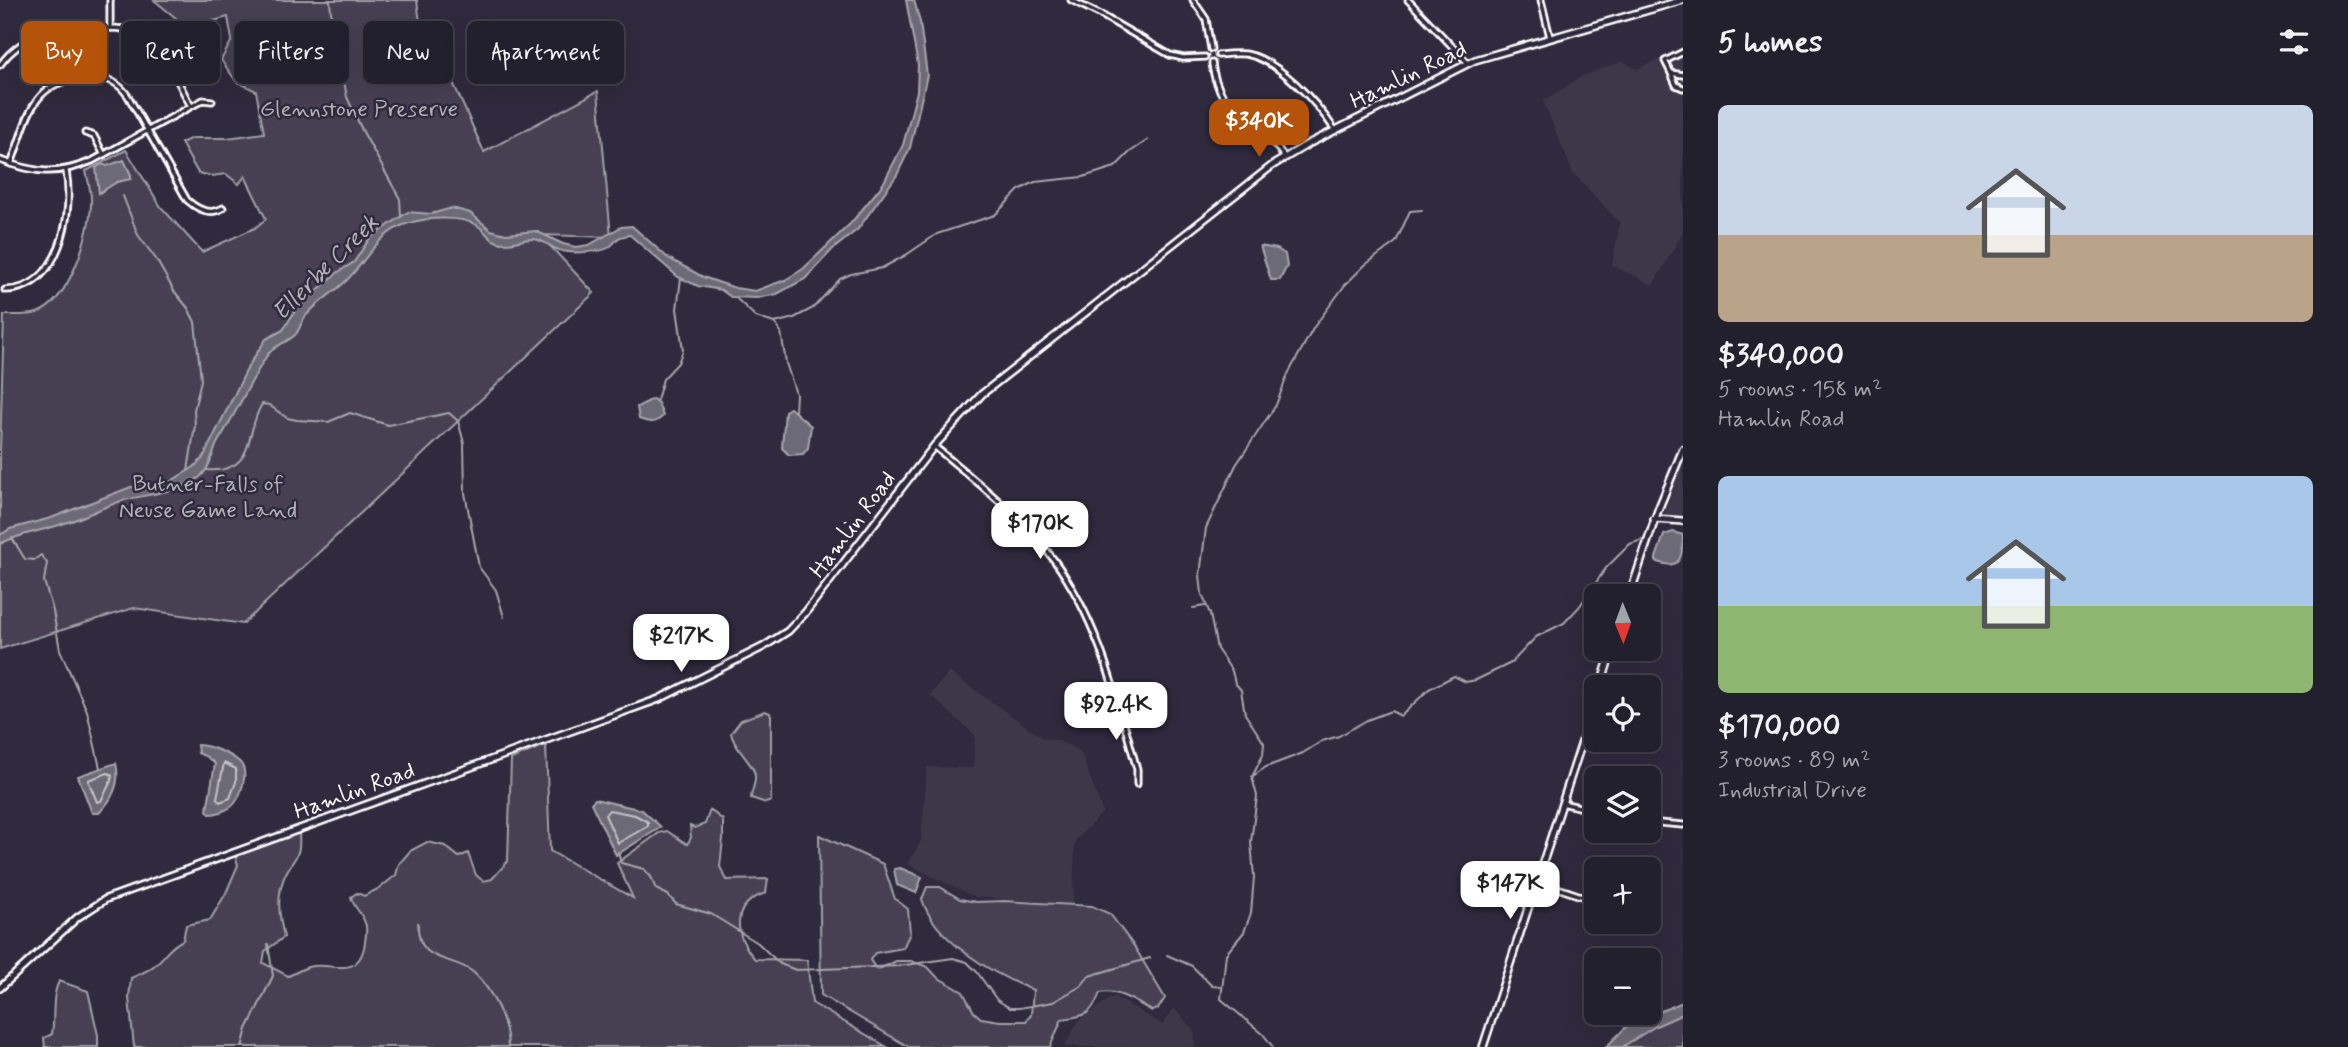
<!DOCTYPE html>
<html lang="en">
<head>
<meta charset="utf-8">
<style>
	body { margin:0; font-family:Mynerve,sans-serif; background:#2f2d3a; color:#f1f3f6; height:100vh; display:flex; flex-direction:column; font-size:26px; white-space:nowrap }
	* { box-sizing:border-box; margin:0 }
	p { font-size:23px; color:#a3a3aa }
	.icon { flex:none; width:38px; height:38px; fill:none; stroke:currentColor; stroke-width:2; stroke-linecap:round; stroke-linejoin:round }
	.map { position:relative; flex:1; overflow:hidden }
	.details { display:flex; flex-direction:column; background:#23202e; width:665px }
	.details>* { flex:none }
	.hud { position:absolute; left:21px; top:21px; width:665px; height:63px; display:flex; gap:14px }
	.needle { width:46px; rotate:179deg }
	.controls { position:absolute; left:1584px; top:584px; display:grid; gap:14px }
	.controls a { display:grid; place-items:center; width:77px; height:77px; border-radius:10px; background:#23202e; box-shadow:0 7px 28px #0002,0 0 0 2px #403e4a; font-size:35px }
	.price { position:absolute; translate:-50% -60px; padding:0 16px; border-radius:14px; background:#fff; color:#222; font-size:23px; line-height:46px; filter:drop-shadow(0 2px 4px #0008) }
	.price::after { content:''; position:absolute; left:50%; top:42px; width:21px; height:16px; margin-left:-10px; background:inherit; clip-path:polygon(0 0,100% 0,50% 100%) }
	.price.selected { background:#b45309; color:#fff }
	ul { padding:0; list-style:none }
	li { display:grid; align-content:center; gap:14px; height:371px; padding:0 35px }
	li span { display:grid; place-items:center; height:217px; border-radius:10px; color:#555 }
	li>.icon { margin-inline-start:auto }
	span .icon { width:126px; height:126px; fill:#fffc; stroke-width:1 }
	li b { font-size:30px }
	h2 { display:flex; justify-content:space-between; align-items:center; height:84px; padding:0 35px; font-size:30px }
	.chip { padding:0 24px; border-radius:10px; background:#23202e; box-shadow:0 7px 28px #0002,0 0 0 2px #403e4a; font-size:24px; line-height:63px }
	.chip.selected { background:#b45309; color:#fff }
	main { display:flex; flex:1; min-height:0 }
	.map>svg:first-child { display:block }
	.built { fill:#3c3749 }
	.green { fill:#464152; stroke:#a2a0a8; stroke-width:2 }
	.water { fill:#6d6a77; stroke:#a7a6ad; stroke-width:2 }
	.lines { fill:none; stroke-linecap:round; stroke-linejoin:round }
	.shore { stroke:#c5c3c9; stroke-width:2 }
	.stream { stroke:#a7a6ad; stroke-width:2 }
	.street-casing { stroke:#fff; stroke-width:9 }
	.secondary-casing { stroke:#fff; stroke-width:10 }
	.street { stroke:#2f2a3d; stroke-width:3.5 }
	.secondary { stroke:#2f2a3d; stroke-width:5 }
	.labels { text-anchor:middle; stroke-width:5; stroke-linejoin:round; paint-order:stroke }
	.street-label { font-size:23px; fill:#fff; stroke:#2f2a3d }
	.park-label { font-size:23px; fill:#b5b3ba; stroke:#2f2a3d }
	.water-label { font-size:24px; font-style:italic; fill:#b6b4bb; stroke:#2f2a3d }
</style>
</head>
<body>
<main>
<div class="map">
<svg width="1683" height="1047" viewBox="0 0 1683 1047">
	<rect width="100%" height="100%" fill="#2f2a3d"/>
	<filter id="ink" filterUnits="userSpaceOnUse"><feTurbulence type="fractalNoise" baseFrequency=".0143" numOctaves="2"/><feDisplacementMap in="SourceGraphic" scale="14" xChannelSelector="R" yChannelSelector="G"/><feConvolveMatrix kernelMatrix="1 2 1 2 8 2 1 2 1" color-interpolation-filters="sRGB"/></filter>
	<g filter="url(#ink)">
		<g class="built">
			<polygon points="1683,49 1683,232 1653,285 1612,265 1620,223 1573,173 1543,101 1582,76 1623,61 1636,69"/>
			<polygon points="1683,462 1683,516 1669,516 1664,514"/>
			<polygon points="949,672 1045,739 1057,740 1080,751 1103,812 1075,841 1073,904 975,897 907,864 921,841 927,767 973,768 975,735 930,695"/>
			<polygon points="1114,996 1163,1025 1174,1008 1194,1031 1195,1047 1064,1047 1079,1020"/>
		</g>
		<g class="green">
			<path d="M154,0h263l4,30 20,19 6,20 37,83 114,-61 13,146 -71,-2 54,58 -351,331 -109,-16 -134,41v-200l4,-134c10,0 23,1 33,-2 32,-11 53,-78 54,-109 1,-11 -3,-23 -5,-33l40,-21 35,57 41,45 53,-24 11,-9 -21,-43 -6,8 -13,-10 -14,2 -14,-3 -17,-30 11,-5h35l37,-5 -8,-42 -20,-10 -15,-21 11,-20 -4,-23 -40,11z"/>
			<path d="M765,711l5,2 1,3v85l-5,2 -15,-5c0,-7 5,-14 4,-22 0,-12 -21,-26 -24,-43l10,-13z"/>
			<path d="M546,745l4,106 83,47 -16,-35 42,-30 8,-2 20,13 4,-6 -1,-12 5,2 10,-4 5,-14 13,10v19l-3,28 7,13 41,-1 -2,14c-35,11 -33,41 -11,66l52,1 5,43 75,44h-753l-5,-49 2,-20c9,-4 18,-7 26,-15 10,-9 13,-17 26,-23l3,-15 24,-5 16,-27 12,-28 -3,-10 64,-22c2,25 -4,22 -14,42 -9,21 -6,41 -1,62l-19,14 -2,12 25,13c6,-2 13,-7 20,-9 22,-6 48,13 56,-19 1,-7 3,-15 2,-22 -3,-13 -12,-17 -15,-29l6,-4 7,3 16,-8 16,-13 3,-11 11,-13 17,-9 18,4 14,11 9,-4 8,22 7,6 9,-2 16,-18 3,-102z"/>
			<path d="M819,835l64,29 12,35 13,10 2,24 -7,15 -28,5 -5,7 7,10 19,-9h15l17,6 9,10 26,15 11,20 7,6 19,3h26l5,-6 2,-25c-39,-15 -99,-50 -111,-91l5,-12h13l20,12 16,3 29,-1 87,5 18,8 24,32 31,52 -7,11 -6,2c-15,-8 -34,-22 -52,-18 -9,23 -15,23 -38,26l-12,28h-141l-88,-52z"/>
			<path d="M59,981l29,10 10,44v12h-53l-1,-9 8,-4c3,-18 -1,-37 7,-53z"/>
			<polygon points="1683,1007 1683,1047 1615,1047"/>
		</g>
		<g class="water">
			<path d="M906,0h8l6,22 7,53 -17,73 -13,27 -39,54 -26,21 -27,29 -28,15 -19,4 -27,-1 -10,-7 -23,-4 -20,-9 -48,-42c-17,2 -12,7 -22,13 -6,4 -33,5 -40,4 -16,-1 -20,-11 -34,-13 -12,-1 -23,7 -36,3 -8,-2 -11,-8 -16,-13 -16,-15 -57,-11 -76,-5 -28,9 -41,39 -61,58 -13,12 -29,21 -40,35 -4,5 -5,13 -10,18 -10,9 -21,10 -29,22 -17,27 -30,56 -47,83 -8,13 -7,26 -19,37 -19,15 -52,17 -75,23 -21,6 -39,17 -60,23 -22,8 -44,10 -65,21v-9l10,-6 41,-11 80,-31 37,-4 26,-16 9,-9 46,-93 17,-26 17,-9 14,-22 40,-35 17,-11 16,-24 38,-26 23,2 21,-6 18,5 21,17 7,2 8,2 30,-3 27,13 13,3 13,-2 32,-18 11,-1 36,32 35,19 32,11 20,3 30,-11 18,-11 48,-46 19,-23 13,-16 20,-39 14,-54 1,-26z"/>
			<polygon points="124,160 131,175 131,179 117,182 99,193 96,168 102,164 107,166"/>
			<polygon points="1260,246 1277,249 1285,254 1287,266 1280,280 1271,280"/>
			<path d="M653,399l5,4 5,13c-9,9 -14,6 -24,3l-2,-12z"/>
			<polygon points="790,408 811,426 808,448 803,454 789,455 782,448 785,411"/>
			<path d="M1673,532l10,3c0,21 -2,37 -27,26v-3l8,-23z"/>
			<path d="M197,745c12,0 38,10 45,20 6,9 -1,30 -7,38 -4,6 -18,11 -25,11l-3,-4 8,-46 -8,-7 -9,-4z"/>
			<path d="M116,763c5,20 -3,36 -17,50h-7l-14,-37z"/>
			<polygon points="595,799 642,810 661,827 616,855 591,803"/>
			<polygon points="900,868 922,877 916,893 897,885 894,869"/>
			<polygon points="1683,1002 1683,1014 1656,1026 1622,1047 1606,1047 1629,1024"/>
		</g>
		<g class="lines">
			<g class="shore">
				<polygon points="224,763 236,769 236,782 230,798 220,802 217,798"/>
				<polygon points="108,773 112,775 111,781 101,801 97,802 88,780"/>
				<polygon points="609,810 635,815 648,822 648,826 618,843 605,815"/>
			</g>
			<g class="stream">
				<polyline points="330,0 331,14 338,32 340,62 347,97 362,130 400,199 401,217"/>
				<polyline points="123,196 138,235 156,259 174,291 188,308 195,322 201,380 194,410 195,425 188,471"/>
				<polyline points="736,298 756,317 774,323 794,318 813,308 840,279 851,274 882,268 906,255 937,234 995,215 1019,190 1035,182 1083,177 1115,167 1130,152 1148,140"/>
				<polyline points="775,323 781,332 786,363 796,394 795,412"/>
				<polyline points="657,400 663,379 678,363 683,350 677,309 681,278"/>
				<path d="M206,470c51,4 38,-37 56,-66l7,1 18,13 10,2 31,2 22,-9 38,12 61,-12 9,8 6,22 1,50 14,74 17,23 8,27"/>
				<polyline points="12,538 25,559 34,560 41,555 47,563 44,581 53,611 60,650 87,711 100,768"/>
				<polyline points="1193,608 1205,606"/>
				<polyline points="1253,776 1266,767 1303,753 1322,741 1339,736 1367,720 1391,711 1401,716 1429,689 1454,676 1466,682 1476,680 1511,663 1536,637 1564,623 1579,607 1606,568 1630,544 1642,540"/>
				<polyline points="618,852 621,863 644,869 651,877 656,889 668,895 676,904 711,914 758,943 780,964 796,970 899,966 953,958 967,962 977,972 997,1000 1010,1008 1019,1008 1053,1002 1081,986 1089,976 1150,958"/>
				<path d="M418,923c-2,42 36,32 56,50 18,16 34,50 34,74"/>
				<polyline points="1167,955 1192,966 1212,986 1221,987"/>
				<polyline points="242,1047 247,1029 273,976 268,944"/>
				<polyline points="1273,1047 1263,1034 1221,999 1226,954 1244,932 1251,913 1254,877 1251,842 1257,796 1252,777 1263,755 1264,743 1245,714 1241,690 1235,683 1232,671 1217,649 1210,614 1202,594 1200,575 1206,528 1236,465 1276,405 1288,374 1314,327 1345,285 1365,265 1396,242 1410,211 1422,210"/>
			</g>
			<g class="street-casing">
				<g id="street">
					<polyline points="1071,0 1101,15 1170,55 1183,58 1205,57"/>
					<polyline points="1193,0 1206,19 1211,49"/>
					<polyline points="1408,0 1468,63"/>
					<polyline points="1541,0 1550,37"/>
					<polyline points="110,28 110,0"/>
					<path d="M1218,55c9,-1 19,-2 28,-1 33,6 71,49 89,76"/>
					<path d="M1212,63c2,21 14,44 32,58 15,12 30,19 41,37"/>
					<path d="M0,65c24,-34 63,-38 102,-37 16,0 32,0 46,10 18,14 32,49 43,68"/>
					<polyline points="1671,73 1665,61 1683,52"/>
					<polyline points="1683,75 1671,73 1676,85 1683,88"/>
					<polyline points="85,133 94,136 104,155"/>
					<path d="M0,160c35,13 56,16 92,1l111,-61 9,1"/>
					<path d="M11,164c18,-48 20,-87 81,-86 17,0 26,4 36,18l59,104c10,9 23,16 36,8"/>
					<path d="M5,290c55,0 69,-77 61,-119"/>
					<path d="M934,446c41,35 88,70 120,114 45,62 62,136 83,209v15"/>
					<polyline points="1562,803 1596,811"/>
					<polyline points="1648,822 1683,825"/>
					<polyline points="1537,881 1596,901"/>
				</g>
			</g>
			<g class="secondary-casing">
				<g id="secondary">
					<polyline points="1654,519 1683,521"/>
					<polyline points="1629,597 1658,510 1683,449"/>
					<polyline points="1600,688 1612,649"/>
					<polyline points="0,988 78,917 106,899 659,699 763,647 788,631 805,613 934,446 982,394 1273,165 1308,144 1475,60 1683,0"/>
					<polyline points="1483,1047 1596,699"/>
				</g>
			</g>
			<use href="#street" class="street"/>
			<use href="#secondary" class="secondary"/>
		</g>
	</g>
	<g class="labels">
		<g class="street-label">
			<text transform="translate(1408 74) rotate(-26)" y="8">Hamlin Road</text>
			<text transform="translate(852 524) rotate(-53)" y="8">Hamlin Road</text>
			<text transform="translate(354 790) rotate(-20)" y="8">Hamlin Road</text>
		</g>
		<g class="park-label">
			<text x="359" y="116">Glennstone Preserve</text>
			<text x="208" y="491">Butner-Falls of<tspan x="208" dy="26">Neuse Game Land</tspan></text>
		</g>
		<g class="water-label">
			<text transform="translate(325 267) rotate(-45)" y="8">Ellerbe Creek</text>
		</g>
	</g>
</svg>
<div class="controls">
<a><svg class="needle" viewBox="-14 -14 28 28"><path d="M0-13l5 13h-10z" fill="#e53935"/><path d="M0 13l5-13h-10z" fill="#a3a3aa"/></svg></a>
<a><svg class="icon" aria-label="locate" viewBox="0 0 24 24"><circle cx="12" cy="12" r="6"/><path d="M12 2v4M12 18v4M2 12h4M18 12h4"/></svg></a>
<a><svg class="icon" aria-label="layers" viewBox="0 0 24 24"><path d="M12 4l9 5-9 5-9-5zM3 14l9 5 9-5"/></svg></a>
<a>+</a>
<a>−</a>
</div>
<b class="price selected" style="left:1259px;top:159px">$340K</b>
<b class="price" style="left:1040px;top:561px">$170K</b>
<b class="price" style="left:681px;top:674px">$217K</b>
<b class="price" style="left:1116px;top:742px">$92.4K</b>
<b class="price" style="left:1510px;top:921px">$147K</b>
<div class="hud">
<a class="chip selected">Buy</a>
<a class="chip">Rent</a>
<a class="chip">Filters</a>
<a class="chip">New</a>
<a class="chip">Apartment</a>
</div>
</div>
<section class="details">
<h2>5 homes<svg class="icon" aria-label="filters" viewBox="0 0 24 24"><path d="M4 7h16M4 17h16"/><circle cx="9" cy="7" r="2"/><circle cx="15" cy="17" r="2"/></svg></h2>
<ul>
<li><span style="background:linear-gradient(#c9d6e8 60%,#b9a48a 0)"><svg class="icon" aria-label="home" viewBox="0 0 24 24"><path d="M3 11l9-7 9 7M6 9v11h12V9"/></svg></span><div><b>$340,000</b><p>5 rooms · 158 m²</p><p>Hamlin Road</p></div></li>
<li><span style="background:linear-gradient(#a9c7e8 60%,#8fb573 0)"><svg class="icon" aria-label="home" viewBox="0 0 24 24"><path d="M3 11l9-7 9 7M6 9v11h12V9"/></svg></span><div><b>$170,000</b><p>3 rooms · 89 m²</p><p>Industrial Drive</p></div></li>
</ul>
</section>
</main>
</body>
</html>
